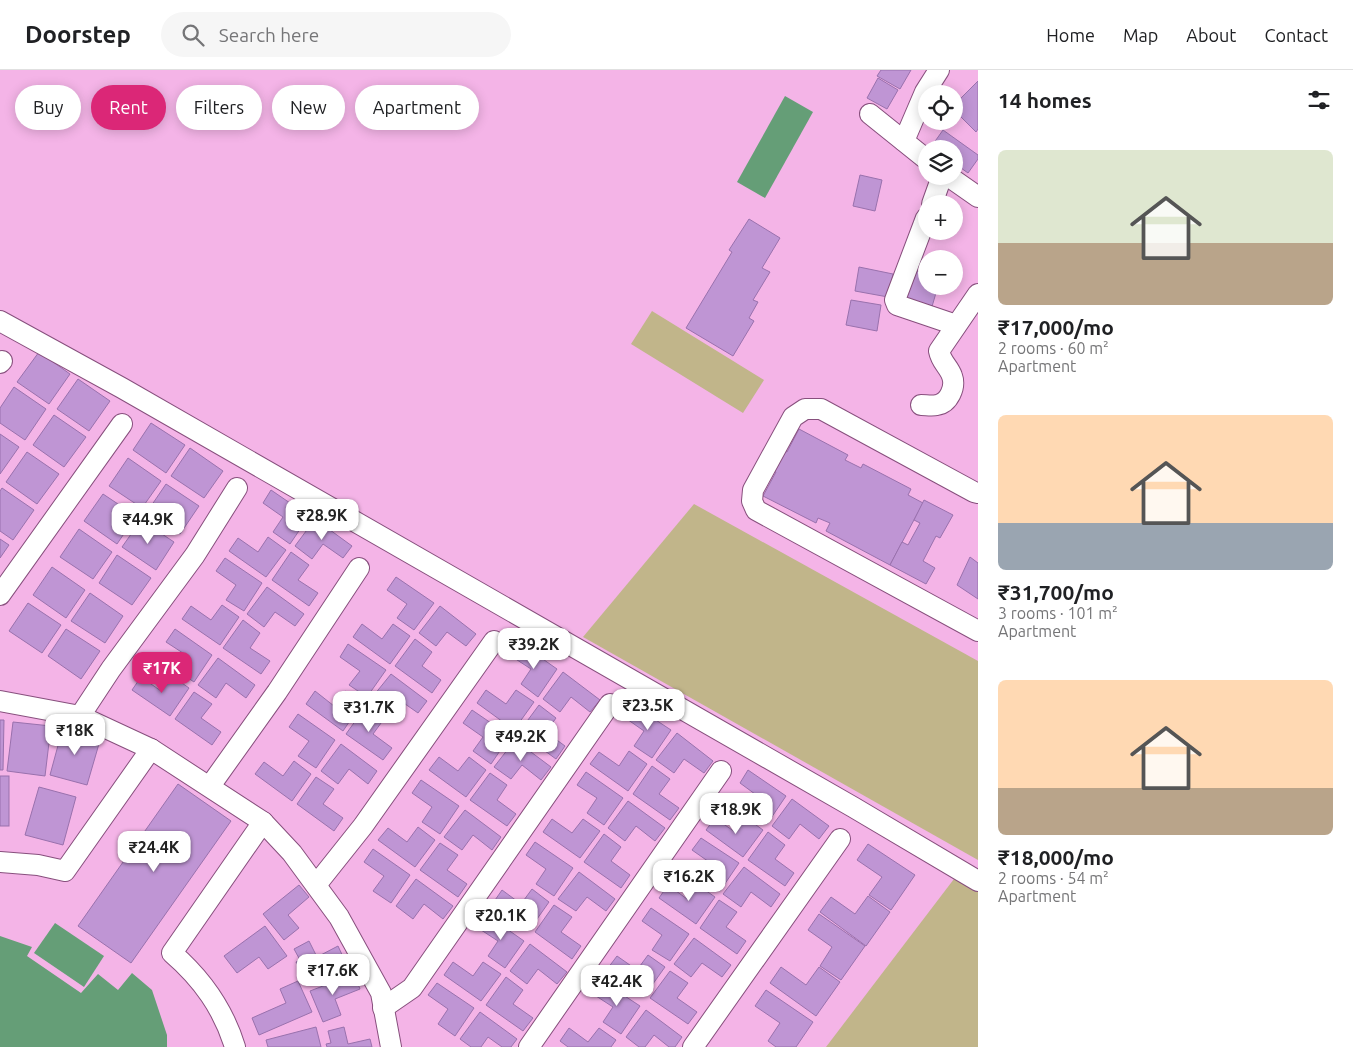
<!DOCTYPE html>
<html lang="en">
<head>
<meta charset="utf-8">
<style>
	body { margin:0; font-family:Ubuntu,sans-serif; background:#f6f6f6; color:#202124; height:100vh; display:flex; flex-direction:column; font-size:19px; white-space:nowrap }
	* { box-sizing:border-box; margin:0 }
	p { font-size:16px; color:#757577 }
	.icon { flex:none; width:28px; height:28px; fill:none; stroke:currentColor; stroke-width:2; stroke-linecap:round; stroke-linejoin:round }
	.map { position:relative; flex:1; overflow:hidden }
	.drawer { display:flex; flex-direction:column; background:#fff; width:375px }
	.drawer>* { flex:none }
	.guide { position:absolute; left:15px; top:15px; width:475px; height:45px; display:flex; gap:10px }
	.fabs { position:absolute; left:918px; top:15px; display:grid; gap:10px }
	.fabs a { display:grid; place-items:center; width:45px; height:45px; border-radius:50%; background:#fff; box-shadow:0 2px 12px #0003; font-size:25px }
	.price { position:absolute; translate:-50% -42px; padding:0 11px; border-radius:10px; background:#fff; color:#222; font-size:16px; line-height:32px; filter:drop-shadow(0 1px 2px #0008) }
	.price::after { content:''; position:absolute; left:50%; top:30px; width:15px; height:11px; margin-left:-8px; background:inherit; clip-path:polygon(0 0,100% 0,50% 100%) }
	.price.current { background:#db2777; color:#fff }
	ul { padding:0; list-style:none }
	li { display:grid; align-content:center; gap:10px; height:265px; padding:0 20px }
	li span { display:grid; place-items:center; height:155px; border-radius:8px; color:#555 }
	li>.icon { margin-inline-start:auto }
	span .icon { width:90px; height:90px; fill:#fffc; stroke-width:1 }
	li b { font-size:21px }
	h2 { display:flex; justify-content:space-between; align-items:center; height:60px; padding:0 20px; font-size:21px }
	.pill { padding:0 18px; border-radius:22px; background:#fff; box-shadow:0 2px 12px #0003; font-size:18px; line-height:45px }
	.pill.current { background:#db2777; color:#fff }
	header { display:flex; align-items:center; gap:30px; box-sizing:border-box; height:70px; padding:0 25px; background:#fff; border-bottom:1px solid #e0e0e0 }
	header strong { font-size:24px }
	nav { display:flex; gap:28px; margin-inline-start:auto; font-size:18px }
	.search { width:350px; height:45px; background:#f6f6f6; display:flex; align-items:center; gap:12px; box-sizing:border-box; padding:0 18px; border-radius:28px; color:#757577; font-size:19px }
	main { display:flex; flex:1; min-height:0 }
	.map>svg:first-child { display:block }
	.green { fill:#c1b58a }
	.water { fill:#659e77 }
	.building { fill:#bf95d4; stroke:#9971ad }
	.lines { fill:none; stroke-linecap:round; stroke-linejoin:round }
	.minor-casing { stroke:#874f7d; stroke-width:22 }
	.minor { stroke:#fff; stroke-width:20 }
</style>
</head>
<body>
<header>
<strong>Doorstep</strong>
<div class="search"><svg class="icon" aria-label="search" viewBox="0 0 24 24"><circle cx="10" cy="10" r="6"/><path d="M15 15l6 6"/></svg>Search here</div>
<nav><a>Home</a><a>Map</a><a>About</a><a>Contact</a></nav>
</header>
<main>
<div class="map">
<svg width="978" height="977" viewBox="0 0 978 977">
	<rect width="100%" height="100%" fill="#f4b4e7"/>
	<g class="green">
		<polygon points="652,241 764,310 743,343 631,274"/>
		<polygon points="694,434 978,591 978,790 583,567"/>
		<polygon points="957,805 978,817 978,977 826,977"/>
	</g>
	<g class="water">
		<polygon points="785,26 813,42 765,128 737,112"/>
		<polygon points="55,853 104,886 84,917 34,883"/>
		<polygon points="0,866 32,877 27,886 81,923 98,904 118,920 132,903 152,920 167,965 167,977 0,977"/>
	</g>
	<g class="building">
		<polygon points="881,0 911,0 900,19 877,6"/>
		<polygon points="878,8 898,20 887,39 867,28"/>
		<polygon points="978,11 978,59 976,62 954,40 954,35"/>
		<polygon points="943,60 978,85 978,89 968,103 954,93 954,79 934,79 931,77"/>
		<polygon points="860,105 882,110 875,141 853,136"/>
		<polygon points="749,149 780,168 762,198 770,202 753,230 758,232 749,248 754,251 733,286 686,258 732,182 729,180"/>
		<polygon points="859,197 893,204 888,227 855,221"/>
		<polygon points="914,200 926,204 926,216 938,216 931,240 905,233"/>
		<polygon points="851,230 881,235 877,261 846,255"/>
		<polygon points="39,282 70,304 49,334 17,312"/>
		<polygon points="78,309 110,331 89,361 57,339"/>
		<polygon points="14,317 46,339 25,370 0,353 0,338"/>
		<polygon points="54,345 86,367 64,397 33,375"/>
		<polygon points="151,353 185,375 166,403 133,380"/>
		<polygon points="799,359 848,385 845,390 861,398 863,394 911,419 908,425 923,433 890,495 826,461 830,453 818,448 816,453 763,426 776,402 772,400 783,380 787,382"/>
		<polygon points="0,364 19,377 0,404"/>
		<polygon points="190,378 223,401 204,428 171,406"/>
		<polygon points="27,382 59,404 37,434 6,412"/>
		<polygon points="128,388 161,411 142,438 109,416"/>
		<polygon points="166,414 199,436 180,464 147,442"/>
		<polygon points="2,418 34,440 13,470 0,461 0,421"/>
		<polygon points="271,420 309,446 290,474 273,462 283,447 263,433"/>
		<polygon points="103,424 136,446 117,474 84,451"/>
		<polygon points="924,430 953,445 940,468 936,466 923,491 935,498 926,514 890,495 902,472 908,475 920,453 914,450"/>
		<polygon points="315,449 352,476 343,488 323,474 312,489 295,476"/>
		<polygon points="141,450 174,472 156,500 122,477"/>
		<polygon points="79,459 112,482 93,509 60,487"/>
		<polygon points="268,467 286,480 266,507 229,481 238,468 258,482"/>
		<polygon points="0,469 9,475 0,488"/>
		<polygon points="291,482 309,495 298,510 318,523 309,536 272,510"/>
		<polygon points="117,485 151,508 132,535 99,513"/>
		<polygon points="970,487 978,493 978,529 957,515"/>
		<polygon points="225,488 262,513 244,541 226,530 236,515 216,501"/>
		<polygon points="52,497 85,520 66,548 33,525"/>
		<polygon points="396,507 434,533 414,560 397,548 407,534 387,520"/>
		<polygon points="267,517 304,544 295,556 275,542 264,557 247,544"/>
		<polygon points="90,523 123,546 105,573 71,551"/>
		<polygon points="28,533 61,555 42,583 9,561"/>
		<polygon points="222,535 239,547 220,575 182,549 191,536 211,550"/>
		<polygon points="440,536 476,564 466,576 447,562 436,576 419,563"/>
		<polygon points="243,550 260,563 250,578 270,591 261,604 223,578"/>
		<polygon points="362,554 382,569 393,554 410,566 390,594 353,567"/>
		<polygon points="66,559 100,581 81,609 48,586"/>
		<polygon points="175,559 212,585 194,612 176,600 186,585 166,572"/>
		<polygon points="415,569 432,582 422,596 441,610 432,623 395,596"/>
		<polygon points="520,573 557,599 538,627 521,614 531,599 511,586"/>
		<polygon points="348,574 386,600 367,627 349,615 360,601 340,587"/>
		<polygon points="218,588 255,615 246,628 226,613 216,628 198,615"/>
		<polygon points="563,602 600,630 590,642 571,627 560,642 543,629"/>
		<polygon points="391,604 427,631 418,643 398,629 387,643 370,630"/>
		<polygon points="172,606 189,618 170,646 132,620 141,607 161,621"/>
		<polygon points="486,620 506,634 516,620 534,632 514,660 477,633"/>
		<polygon points="315,621 334,636 345,621 362,633 343,661 306,634"/>
		<polygon points="194,622 212,634 201,648 221,662 212,675 175,649"/>
		<polygon points="539,635 556,648 546,662 565,676 556,689 519,662"/>
		<polygon points="633,635 671,660 652,688 634,676 644,661 624,647"/>
		<polygon points="366,636 384,649 373,664 392,678 383,690 346,664"/>
		<polygon points="472,640 510,666 491,694 473,681 483,667 463,653"/>
		<polygon points="298,644 335,670 316,698 298,686 309,671 289,657"/>
		<polygon points="0,650 4,650 3,700 0,700"/>
		<polygon points="13,652 51,656 45,706 7,701"/>
		<polygon points="63,657 101,667 87,715 50,705"/>
		<polygon points="677,663 713,691 704,703 684,689 674,703 656,690"/>
		<polygon points="515,670 551,697 541,710 522,695 511,709 494,697"/>
		<polygon points="341,674 377,701 368,714 349,699 338,714 321,701"/>
		<polygon points="629,681 647,694 628,721 590,694 599,682 619,696"/>
		<polygon points="439,687 458,701 469,687 486,700 466,727 429,700"/>
		<polygon points="294,691 311,704 292,731 255,704 264,692 283,706"/>
		<polygon points="652,696 670,709 659,724 679,738 670,750 633,724"/>
		<polygon points="748,700 786,726 767,754 749,741 759,727 740,713"/>
		<polygon points="586,702 623,728 604,755 587,743 597,728 577,715"/>
		<polygon points="490,703 507,715 497,730 516,744 507,756 470,730"/>
		<rect x="0" y="706" width="9" height="50"/>
		<polygon points="316,707 334,719 323,734 343,748 334,761 297,734"/>
		<polygon points="421,710 459,736 440,764 422,752 432,737 412,723"/>
		<polygon points="178,714 231,751 131,893 78,856"/>
		<polygon points="39,717 76,727 63,775 25,765"/>
		<polygon points="792,729 829,756 819,769 800,754 789,769 772,756"/>
		<polygon points="628,731 665,758 655,771 636,756 625,771 608,758"/>
		<polygon points="465,740 501,767 492,780 473,765 462,780 444,767"/>
		<polygon points="745,747 763,760 743,787 706,760 715,748 735,762"/>
		<polygon points="552,749 572,763 583,749 600,761 580,788 543,762"/>
		<polygon points="418,757 435,770 415,797 378,770 388,758 407,772"/>
		<polygon points="768,762 785,775 775,789 794,803 785,816 748,790"/>
		<polygon points="604,764 621,777 611,791 630,805 621,818 584,792"/>
		<polygon points="701,768 739,793 720,821 702,809 712,794 692,780"/>
		<polygon points="535,772 573,798 554,826 536,814 546,799 526,785"/>
		<polygon points="440,773 458,785 447,800 467,814 458,827 420,800"/>
		<polygon points="868,774 915,805 891,840 869,825 882,807 857,790"/>
		<polygon points="373,779 410,805 391,833 373,821 384,806 364,792"/>
		<polygon points="744,797 780,824 771,837 751,822 741,837 723,824"/>
		<polygon points="579,802 615,829 606,841 587,827 576,841 558,829"/>
		<polygon points="416,809 453,836 443,849 424,834 413,849 396,836"/>
		<polygon points="299,815 309,827 288,845 299,858 284,870 263,844"/>
		<polygon points="668,815 687,829 698,815 715,827 696,854 659,828"/>
		<polygon points="532,819 549,832 530,859 493,833 502,820 521,834"/>
		<polygon points="868,826 890,842 866,876 820,842 831,827 855,844"/>
		<polygon points="719,830 737,842 726,857 746,871 737,884 700,858"/>
		<polygon points="554,835 572,847 561,862 581,876 572,889 535,862"/>
		<polygon points="651,838 689,864 670,891 652,880 662,865 642,851"/>
		<polygon points="819,844 865,876 841,910 820,896 832,877 808,860"/>
		<polygon points="487,845 524,871 505,898 488,886 498,871 478,858"/>
		<polygon points="265,856 287,886 268,899 259,887 237,903 224,886"/>
		<polygon points="694,868 731,895 722,907 702,893 691,907 674,894"/>
		<polygon points="309,871 317,887 338,876 345,891 307,912 296,892 300,890 294,879"/>
		<polygon points="530,874 567,902 557,914 538,899 527,914 510,901"/>
		<polygon points="648,885 665,897 645,925 608,898 617,886 637,900"/>
		<polygon points="453,892 473,906 483,892 501,904 481,931 444,905"/>
		<polygon points="781,897 806,915 819,897 840,912 816,946 770,913"/>
		<polygon points="670,901 688,913 677,928 697,942 688,954 650,928"/>
		<polygon points="354,904 360,919 335,929 341,945 323,952 310,921"/>
		<polygon points="506,907 523,920 513,934 533,948 523,961 486,935"/>
		<polygon points="298,911 312,942 259,965 252,948 286,933 280,919"/>
		<polygon points="602,911 640,936 621,964 603,952 613,937 593,924"/>
		<polygon points="437,913 474,938 455,966 438,954 448,939 428,925"/>
		<polygon points="766,920 813,952 796,977 776,977 768,971 780,953 755,936"/>
		<polygon points="646,940 682,967 675,977 669,977 654,965 645,977 639,977 626,967"/>
		<polygon points="480,942 517,969 511,977 502,977 488,967 481,977 471,977 460,969"/>
		<polygon points="316,957 321,977 268,977 266,970"/>
		<polygon points="344,957 348,974 370,969 372,977 327,977 326,974 331,973 328,961"/>
		<polygon points="569,958 588,972 599,958 616,970 611,977 568,977 560,971"/>
	</g>
	<g class="lines">
		<g class="minor-casing">
			<g id="minor">
				<polyline points="870,44 926,89"/>
				<polyline points="904,71 925,22 939,0"/>
				<polyline points="948,106 978,127"/>
				<polyline points="932,134 942,106"/>
				<polyline points="926,148 895,230 897,235 956,255"/>
				<polyline points="0,251 122,318 853,737 978,811"/>
				<polyline points="0,293 2,291"/>
				<path d="M921,335c5,0 11,1 16,0 12,-2 19,-18 15,-29 -3,-9 -11,-14 -13,-25l39,-57"/>
				<polyline points="978,423 974,422 821,339 805,339 793,347 753,420 752,431 756,440 978,561"/>
				<polyline points="0,525 122,354"/>
				<polyline points="0,631 80,646 151,679 263,752 292,783 339,847 381,923 391,977"/>
				<polyline points="80,646 111,599 195,485 237,418"/>
				<polyline points="210,716 277,622 359,498"/>
				<polyline points="0,792 38,795 65,801 151,679"/>
				<polyline points="316,815 363,756 494,571"/>
				<polyline points="383,938 412,918 610,634"/>
				<path d="M235,977c-12,-39 -33,-68 -63,-94l91,-131"/>
				<polyline points="529,977 721,701"/>
				<polyline points="693,977 840,769"/>
			</g>
		</g>
		<use href="#minor" class="minor"/>
	</g>
</svg>
<div class="fabs">
<a><svg class="icon" aria-label="locate" viewBox="0 0 24 24"><circle cx="12" cy="12" r="6"/><path d="M12 2v4M12 18v4M2 12h4M18 12h4"/></svg></a>
<a><svg class="icon" aria-label="layers" viewBox="0 0 24 24"><path d="M12 4l9 5-9 5-9-5zM3 14l9 5 9-5"/></svg></a>
<a>+</a>
<a>−</a>
</div>
<b class="price" style="left:322px;top:471px">₹28.9K</b>
<b class="price" style="left:148px;top:475px">₹44.9K</b>
<b class="price" style="left:534px;top:600px">₹39.2K</b>
<b class="price current" style="left:162px;top:624px">₹17K</b>
<b class="price" style="left:648px;top:661px">₹23.5K</b>
<b class="price" style="left:369px;top:663px">₹31.7K</b>
<b class="price" style="left:75px;top:686px">₹18K</b>
<b class="price" style="left:521px;top:692px">₹49.2K</b>
<b class="price" style="left:736px;top:765px">₹18.9K</b>
<b class="price" style="left:154px;top:803px">₹24.4K</b>
<b class="price" style="left:689px;top:832px">₹16.2K</b>
<b class="price" style="left:501px;top:871px">₹20.1K</b>
<b class="price" style="left:333px;top:926px">₹17.6K</b>
<b class="price" style="left:617px;top:937px">₹42.4K</b>
<div class="guide">
<a class="pill">Buy</a>
<a class="pill current">Rent</a>
<a class="pill">Filters</a>
<a class="pill">New</a>
<a class="pill">Apartment</a>
</div>
</div>
<section class="drawer">
<h2>14 homes<svg class="icon" aria-label="filters" viewBox="0 0 24 24"><path d="M4 7h16M4 17h16"/><circle cx="9" cy="7" r="2"/><circle cx="15" cy="17" r="2"/></svg></h2>
<ul>
<li><span style="background:linear-gradient(#dfe7d0 60%,#b9a48a 0)"><svg class="icon" aria-label="home" viewBox="0 0 24 24"><path d="M3 11l9-7 9 7M6 9v11h12V9"/></svg></span><div><b>₹17,000/mo</b><p>2 rooms · 60 m²</p><p>Apartment</p></div></li>
<li><span style="background:linear-gradient(#ffd9b3 70%,#9aa5b1 0)"><svg class="icon" aria-label="home" viewBox="0 0 24 24"><path d="M3 11l9-7 9 7M6 9v11h12V9"/></svg></span><div><b>₹31,700/mo</b><p>3 rooms · 101 m²</p><p>Apartment</p></div></li>
<li><span style="background:linear-gradient(#ffd9b3 70%,#b9a48a 0)"><svg class="icon" aria-label="home" viewBox="0 0 24 24"><path d="M3 11l9-7 9 7M6 9v11h12V9"/></svg></span><div><b>₹18,000/mo</b><p>2 rooms · 54 m²</p><p>Apartment</p></div></li>
</ul>
</section>
</main>
</body>
</html>
